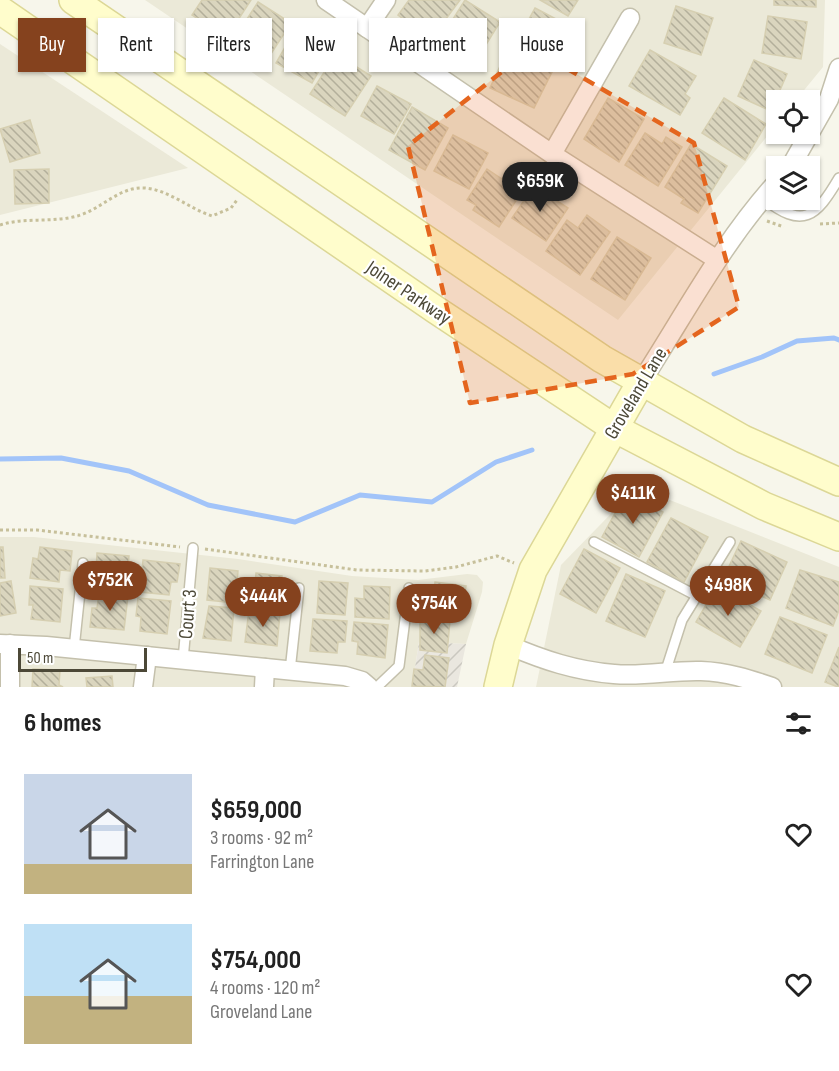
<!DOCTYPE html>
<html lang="en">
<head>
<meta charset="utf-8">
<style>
	body { margin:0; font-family:"Sofia Sans Condensed",sans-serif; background:#f6f6f6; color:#222; height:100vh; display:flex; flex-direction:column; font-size:22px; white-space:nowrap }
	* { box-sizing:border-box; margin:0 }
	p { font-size:20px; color:#767676 }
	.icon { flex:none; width:33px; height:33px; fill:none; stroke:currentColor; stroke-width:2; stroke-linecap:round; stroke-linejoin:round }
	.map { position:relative; height:687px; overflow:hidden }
	.side { display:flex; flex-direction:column; background:#fff; flex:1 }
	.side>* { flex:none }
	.hud { position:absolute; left:18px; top:18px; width:804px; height:54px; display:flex; gap:12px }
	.tools { position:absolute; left:766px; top:90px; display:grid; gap:12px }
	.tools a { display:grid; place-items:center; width:54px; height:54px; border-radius:0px; background:#fff; box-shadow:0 2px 4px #0004; font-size:30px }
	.scale { position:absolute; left:18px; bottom:15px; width:129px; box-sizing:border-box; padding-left:6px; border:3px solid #4c4837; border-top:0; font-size:16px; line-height:21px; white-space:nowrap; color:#4c4837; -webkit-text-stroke:4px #fff; paint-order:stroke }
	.price { position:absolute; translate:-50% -51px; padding:0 14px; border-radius:21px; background:#85421e; color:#fff; font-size:20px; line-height:39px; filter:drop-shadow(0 2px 3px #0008) }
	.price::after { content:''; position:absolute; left:50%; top:36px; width:18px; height:14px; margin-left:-9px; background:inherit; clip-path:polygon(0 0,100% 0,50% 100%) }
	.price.on { background:#222; color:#fff }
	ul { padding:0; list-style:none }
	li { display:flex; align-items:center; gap:18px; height:150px; padding:0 24px }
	li span { display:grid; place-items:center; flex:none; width:168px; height:120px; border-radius:0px; color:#555 }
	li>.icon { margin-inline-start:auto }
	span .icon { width:72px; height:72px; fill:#fffc; stroke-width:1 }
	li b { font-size:26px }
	h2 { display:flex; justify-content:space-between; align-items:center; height:72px; padding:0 24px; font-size:26px }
	.tag { padding:0 21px; border-radius:0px; background:#fff; box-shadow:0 2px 4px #0004; font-size:21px; line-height:54px }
	.tag.on { background:#85421e; color:#fff }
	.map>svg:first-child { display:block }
	.residential { fill:#ebe9d8 }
	.industrial { fill:url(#industrial-furrows) }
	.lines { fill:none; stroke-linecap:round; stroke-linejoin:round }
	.stream { stroke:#a2c4f9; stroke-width:5 }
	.building { fill:url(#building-back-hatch); stroke:#d6cfb1; stroke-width:1.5 }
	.lane-casing { stroke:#c4c0ac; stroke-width:12 }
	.street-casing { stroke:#c4c0ac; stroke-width:21 }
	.secondary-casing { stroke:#dcd796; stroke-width:30 }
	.path { stroke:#c7c09b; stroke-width:3; stroke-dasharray:3 3; stroke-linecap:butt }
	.lane { stroke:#fff; stroke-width:9 }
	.street { stroke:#fff; stroke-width:18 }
	.secondary { stroke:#fffdcc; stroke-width:27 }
	.marked { fill:#e4651e; fill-opacity:0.2; stroke:#e4651e; stroke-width:4.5; stroke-dasharray:12 8; stroke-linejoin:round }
	.labels { text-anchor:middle; stroke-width:4.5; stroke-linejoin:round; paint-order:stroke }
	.street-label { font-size:20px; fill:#4c4837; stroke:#fff }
</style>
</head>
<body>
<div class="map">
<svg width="839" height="687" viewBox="0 0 839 687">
	<defs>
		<pattern id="industrial-furrows" width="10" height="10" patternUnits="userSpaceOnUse" patternTransform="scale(1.5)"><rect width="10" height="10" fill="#eae7df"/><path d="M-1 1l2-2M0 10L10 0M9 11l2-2" fill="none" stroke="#cac8c0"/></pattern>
		<pattern id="building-back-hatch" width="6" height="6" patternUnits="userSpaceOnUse" patternTransform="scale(1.5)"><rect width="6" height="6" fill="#dad5be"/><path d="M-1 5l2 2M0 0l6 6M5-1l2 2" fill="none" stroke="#b3af9b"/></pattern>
	</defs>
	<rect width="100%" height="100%" fill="#f7f6eb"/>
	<g class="residential">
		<polygon points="145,0 825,0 823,67 796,100 777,100 777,124 618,320"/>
		<polygon points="0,44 188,168 0,215"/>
		<polygon points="637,487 839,567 839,687 536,687 561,565"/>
		<polygon points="0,537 34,537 238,559 352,576 418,580 467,574 477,575 483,582 482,592 466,644 419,642 412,687 0,687"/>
	</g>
	<polygon class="industrial" points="419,642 466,644 457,687 412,687"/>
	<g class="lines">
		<g class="stream">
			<polyline points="714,374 762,357 797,341 834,338 839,340"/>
			<polyline points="0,459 61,458 129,471 208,505 295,522 360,495 432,502 496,462 532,450"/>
		</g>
	</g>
	<g class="building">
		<polygon points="202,0 251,0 227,37 192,15"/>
		<polygon points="409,0 460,0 431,39 398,15"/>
		<polygon points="465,0 500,22 476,61 460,51 456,58 436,46"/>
		<polygon points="540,0 578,0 568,16"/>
		<polygon points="774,0 816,0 816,7 774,5"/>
		<polygon points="258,2 291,23 265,63 232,42"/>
		<polygon points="676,6 713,18 701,55 664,43"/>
		<polygon points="535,8 579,31 558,68 515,45"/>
		<polygon points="768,16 807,22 801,59 762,53"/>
		<polygon points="296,28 332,48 312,83 276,63"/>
		<polygon points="650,50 696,76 685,94 690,98 680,115 629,86"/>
		<polygon points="507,51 552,72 534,108 490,88"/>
		<polygon points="336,54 371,76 345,116 310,94"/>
		<polygon points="754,60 787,74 771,111 738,96"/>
		<polygon points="377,86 411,104 394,134 361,116"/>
		<polygon points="608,98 644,119 619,162 584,139"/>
		<polygon points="724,98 766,124 745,160 702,133"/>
		<polygon points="412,107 448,128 425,170 389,150"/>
		<polygon points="30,120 40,153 10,162 0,129"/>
		<polygon points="645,133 662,144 666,137 682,147 658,186 625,165"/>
		<polygon points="453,135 488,153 469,189 434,171"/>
		<polygon points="691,144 727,166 698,213 681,203 684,199 665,187"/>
		<polygon points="49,169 49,203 15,204 14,170"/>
		<polygon points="487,169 502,179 508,169 528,182 499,227 473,210 476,205 467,200"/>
		<polygon points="534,186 568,208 546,241 512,218"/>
		<polygon points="587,215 610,232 580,275 546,251 567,220 578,228"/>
		<polygon points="617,237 651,258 625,300 591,279"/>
		<polygon points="626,493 663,512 639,557 602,537"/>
		<polygon points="671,518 708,537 684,582 647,562"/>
		<polygon points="741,541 787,562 770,600 723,579"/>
		<polygon points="0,547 3,547 5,578 0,578"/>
		<polygon points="40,547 72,551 70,571 60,570 59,582 30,578 33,558 38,559"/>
		<polygon points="584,549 620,568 596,613 560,594"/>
		<polygon points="97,553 129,556 126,589 99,587 101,572 96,572"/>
		<polygon points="143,560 180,564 177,582 171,582 169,595 140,592"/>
		<polygon points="210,568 238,571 235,603 207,600"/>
		<polygon points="800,570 839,582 839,610 833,626 786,608"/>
		<polygon points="256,573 282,576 279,608 253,605"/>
		<polygon points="626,574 665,591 645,637 606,621"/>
		<polygon points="11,581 16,613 0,616 0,583"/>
		<polygon points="319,581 348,583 345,615 317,613"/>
		<polygon points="435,582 466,586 462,617 432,614"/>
		<polygon points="30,586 63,589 60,622 31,619 33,605 29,605"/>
		<polygon points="364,586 390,587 389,619 355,617 355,598 364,599"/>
		<polygon points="717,586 761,611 740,647 696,622"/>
		<polygon points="99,593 128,596 124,630 90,627 92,608 97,608"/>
		<polygon points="138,598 171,601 167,634 140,631 141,617 136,616"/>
		<polygon points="209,606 234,608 231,641 203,638"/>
		<polygon points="249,610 280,613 277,646 245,642"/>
		<polygon points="780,617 827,635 812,673 765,654"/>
		<polygon points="420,618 450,621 447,653 420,650"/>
		<polygon points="313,619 347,621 345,642 338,642 337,653 310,651"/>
		<polygon points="354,622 388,625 385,658 357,654 358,642 352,641"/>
		<polygon points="839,647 839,687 838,687 825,682"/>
		<polygon points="425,655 449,658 445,687 412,686 414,669 423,670"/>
		<polygon points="33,669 60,670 59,685 63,687 32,687"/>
		<polygon points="112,676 113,687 87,687 86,678"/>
	</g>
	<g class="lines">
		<g class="lane-casing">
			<g id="lane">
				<path d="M763,198c40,32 53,19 76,-20"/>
				<polyline points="594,542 697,596"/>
				<polyline points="74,649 83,563"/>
				<polyline points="183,660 193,548"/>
				<polyline points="290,671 299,588"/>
				<polyline points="665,673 682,620 730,542"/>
				<polyline points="377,687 399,666 409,588"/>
			</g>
		</g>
		<g class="street-casing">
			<g id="street">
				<polyline points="326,0 552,154 716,259"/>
				<polyline points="367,28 386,0"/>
				<polyline points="552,154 630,18"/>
				<polyline points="791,166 829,99 839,68"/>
				<path d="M641,382c44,-68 81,-139 136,-200"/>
				<polyline points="0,644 46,646 345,676 362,681 369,687"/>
				<polyline points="10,644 10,687"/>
				<path d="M508,645c35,15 68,26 106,29 29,3 58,-4 87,-3 26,1 48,8 71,16"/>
				<polyline points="143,687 147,656"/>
				<polyline points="264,687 265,668"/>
			</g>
		</g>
		<g class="secondary-casing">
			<g id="secondary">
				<polyline points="73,0 602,359 743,439 839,482"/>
				<polyline points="0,10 436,310 614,428 764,506 839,537"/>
				<polyline points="498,687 508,645 533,570 641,382"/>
			</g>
		</g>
		<g class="path">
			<polyline points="767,221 784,227"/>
			<polyline points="820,224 839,223"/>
			<path d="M0,225c25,-8 52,-2 77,-9 24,-6 42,-30 68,-28 24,2 45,21 67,28l19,-8 6,-8"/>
			<polyline points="0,530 37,530 180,547"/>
			<polyline points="205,549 357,570 425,571 456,567 497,556 514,563"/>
		</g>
		<use href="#lane" class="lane"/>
		<use href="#street" class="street"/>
		<use href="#secondary" class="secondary"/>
	</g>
	<path class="marked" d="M532,48l162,95 45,164 -106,67 -163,29 -62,-257z"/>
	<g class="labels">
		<g class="street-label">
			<text transform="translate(409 292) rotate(34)" y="7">Joiner Parkway</text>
			<text transform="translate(635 393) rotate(-59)" y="7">Groveland Lane</text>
			<text transform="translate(187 614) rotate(-85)" y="7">Court 3</text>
		</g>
	</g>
</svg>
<div class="tools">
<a><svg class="icon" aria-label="locate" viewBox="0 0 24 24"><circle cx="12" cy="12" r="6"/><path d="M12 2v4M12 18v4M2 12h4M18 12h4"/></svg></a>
<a><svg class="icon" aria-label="layers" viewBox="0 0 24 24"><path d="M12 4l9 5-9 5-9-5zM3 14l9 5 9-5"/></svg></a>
</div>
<div class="scale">50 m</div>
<b class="price on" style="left:540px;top:213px">$659K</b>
<b class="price" style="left:633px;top:525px">$411K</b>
<b class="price" style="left:110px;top:612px">$752K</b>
<b class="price" style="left:728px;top:617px">$498K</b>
<b class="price" style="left:263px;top:628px">$444K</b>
<b class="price" style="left:434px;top:635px">$754K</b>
<div class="hud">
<a class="tag on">Buy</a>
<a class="tag">Rent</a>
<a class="tag">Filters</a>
<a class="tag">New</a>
<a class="tag">Apartment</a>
<a class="tag">House</a>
</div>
</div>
<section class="side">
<h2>6 homes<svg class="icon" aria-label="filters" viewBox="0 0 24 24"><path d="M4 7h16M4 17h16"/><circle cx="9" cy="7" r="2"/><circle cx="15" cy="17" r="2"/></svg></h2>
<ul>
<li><span style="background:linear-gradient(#c9d6e8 75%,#c2b280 0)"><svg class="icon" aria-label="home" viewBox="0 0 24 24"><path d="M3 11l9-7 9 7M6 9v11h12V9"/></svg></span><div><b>$659,000</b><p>3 rooms · 92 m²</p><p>Farrington Lane</p></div><svg class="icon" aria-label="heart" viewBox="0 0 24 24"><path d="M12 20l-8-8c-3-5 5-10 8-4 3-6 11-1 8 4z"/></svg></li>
<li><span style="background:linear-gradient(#bfe0f5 60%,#c2b280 0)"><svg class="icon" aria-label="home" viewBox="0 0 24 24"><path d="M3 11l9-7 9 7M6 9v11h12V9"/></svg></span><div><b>$754,000</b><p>4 rooms · 120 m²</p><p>Groveland Lane</p></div><svg class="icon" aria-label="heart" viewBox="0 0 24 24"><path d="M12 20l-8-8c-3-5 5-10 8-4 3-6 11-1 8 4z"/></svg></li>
</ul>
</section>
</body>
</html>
